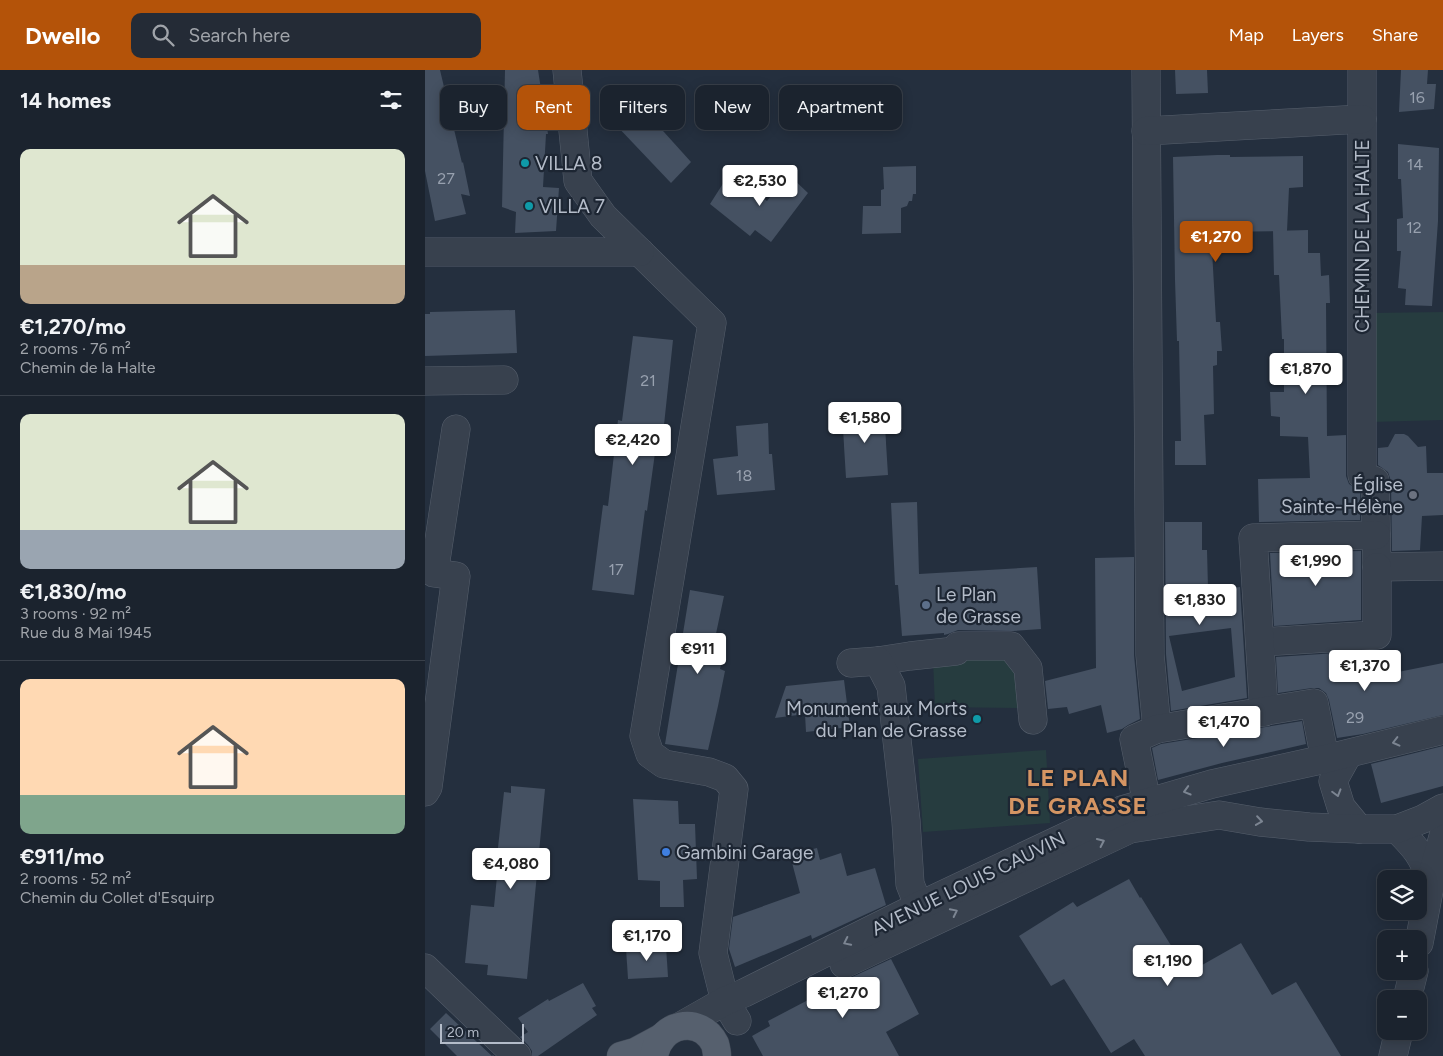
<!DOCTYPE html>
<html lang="en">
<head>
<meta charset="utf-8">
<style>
	body { margin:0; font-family:Figtree,sans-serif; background:#242b36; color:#f1f3f6; height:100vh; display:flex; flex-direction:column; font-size:19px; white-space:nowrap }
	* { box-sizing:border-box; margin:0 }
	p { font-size:16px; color:#a0a4aa }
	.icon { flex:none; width:28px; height:28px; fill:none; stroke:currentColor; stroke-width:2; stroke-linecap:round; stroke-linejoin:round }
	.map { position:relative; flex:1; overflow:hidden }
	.details { display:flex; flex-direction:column; background:#1b232e; width:425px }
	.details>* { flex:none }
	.banner { position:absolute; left:15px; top:15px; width:475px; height:45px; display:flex; gap:10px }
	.controls { position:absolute; left:952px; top:800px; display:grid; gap:10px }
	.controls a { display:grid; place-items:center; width:50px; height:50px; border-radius:10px; background:#1b232e; box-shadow:0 2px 12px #0003,0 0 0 1px #39404a; font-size:25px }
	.scale { position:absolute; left:15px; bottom:12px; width:84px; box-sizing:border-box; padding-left:5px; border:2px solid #b4bcc9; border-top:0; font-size:14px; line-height:18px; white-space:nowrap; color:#b4bcc9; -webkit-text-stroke:4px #1d2633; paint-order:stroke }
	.price { position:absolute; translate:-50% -42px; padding:0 11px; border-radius:5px; background:#fff; color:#222; font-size:16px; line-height:32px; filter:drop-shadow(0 1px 2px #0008) }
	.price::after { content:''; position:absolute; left:50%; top:30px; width:15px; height:11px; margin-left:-8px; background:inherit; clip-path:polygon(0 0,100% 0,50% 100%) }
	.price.active { background:#b45309; color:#fff }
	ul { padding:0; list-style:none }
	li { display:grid; align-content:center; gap:10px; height:265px; padding:0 20px }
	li+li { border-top:1px solid #39404a }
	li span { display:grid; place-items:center; height:155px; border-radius:10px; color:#555 }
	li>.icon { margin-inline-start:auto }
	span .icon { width:90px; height:90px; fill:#fffc; stroke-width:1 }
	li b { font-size:21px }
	h2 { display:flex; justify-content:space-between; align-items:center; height:60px; padding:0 20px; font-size:21px }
	.pill { padding:0 18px; border-radius:10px; background:#1b232e; box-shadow:0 2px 12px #0003,0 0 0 1px #39404a; font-size:18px; line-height:45px }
	.pill.active { background:#b45309; color:#fff }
	header { display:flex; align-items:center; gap:30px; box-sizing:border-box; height:70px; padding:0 25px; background:#b45309; color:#fff }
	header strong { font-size:24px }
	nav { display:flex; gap:28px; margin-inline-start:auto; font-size:18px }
	.search { width:350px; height:45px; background:#242b36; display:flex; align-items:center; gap:12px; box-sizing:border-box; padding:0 18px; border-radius:10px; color:#a0a4aa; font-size:19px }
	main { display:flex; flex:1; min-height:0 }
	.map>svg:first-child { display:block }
	.green { fill:#263c3f }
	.building { fill:#455162; fill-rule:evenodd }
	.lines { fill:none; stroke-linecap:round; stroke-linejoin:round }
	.minor-casing { stroke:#565f6c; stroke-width:29 }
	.major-casing { stroke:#414a57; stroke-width:29 }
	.minor { stroke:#38414e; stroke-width:28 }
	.major { stroke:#56606e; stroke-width:28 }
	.oneway { stroke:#7c8592 }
	.culture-dot { fill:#0f9aa8; stroke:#1d2633; stroke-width:2 }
	.worship-dot { fill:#6b7280; stroke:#1d2633; stroke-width:2 }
	.service-dot { fill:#5c6f8a; stroke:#1d2633; stroke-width:2 }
	.shop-dot { fill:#3f7fe0; stroke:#1d2633; stroke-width:2 }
	.labels { text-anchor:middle; stroke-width:4.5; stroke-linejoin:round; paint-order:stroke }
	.number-label { font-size:16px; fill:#98a1af }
	.poi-label { font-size:19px; fill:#b4bcc9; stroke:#1d2633; text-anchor:start }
	.street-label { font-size:19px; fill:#b4bcc9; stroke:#1d2633 }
	.district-label { font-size:24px; font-weight:bold; letter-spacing:1px; fill:#d59563; stroke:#1d2633 }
</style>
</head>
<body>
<header>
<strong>Dwello</strong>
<div class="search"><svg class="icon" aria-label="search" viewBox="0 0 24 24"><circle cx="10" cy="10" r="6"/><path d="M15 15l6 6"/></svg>Search here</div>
<nav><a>Map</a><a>Layers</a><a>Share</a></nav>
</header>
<main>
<section class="details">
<h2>14 homes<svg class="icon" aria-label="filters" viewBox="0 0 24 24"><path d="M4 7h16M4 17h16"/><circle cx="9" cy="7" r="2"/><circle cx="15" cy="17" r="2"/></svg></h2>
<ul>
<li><span style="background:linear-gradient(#dfe7d0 75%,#b9a48a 0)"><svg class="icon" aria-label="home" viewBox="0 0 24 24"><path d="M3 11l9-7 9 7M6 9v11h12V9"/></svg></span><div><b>€1,270/mo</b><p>2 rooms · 76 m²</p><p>Chemin de la Halte</p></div></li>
<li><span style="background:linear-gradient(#dfe7d0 75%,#9aa5b1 0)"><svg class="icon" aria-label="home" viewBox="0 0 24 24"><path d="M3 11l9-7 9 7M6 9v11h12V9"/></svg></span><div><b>€1,830/mo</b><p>3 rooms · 92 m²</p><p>Rue du 8 Mai 1945</p></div></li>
<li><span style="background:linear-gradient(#ffd9b3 75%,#7fa58c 0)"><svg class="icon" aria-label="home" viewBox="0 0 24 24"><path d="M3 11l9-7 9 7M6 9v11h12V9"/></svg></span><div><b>€911/mo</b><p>2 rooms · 52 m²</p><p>Chemin du Collet d'Esquirp</p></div></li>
</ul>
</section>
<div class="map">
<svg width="1018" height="986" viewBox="0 0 1018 986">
	<rect width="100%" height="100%" fill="#242f3e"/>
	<g class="green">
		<polygon points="1018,242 1018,350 946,352 946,243"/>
		<polygon points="580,589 590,601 601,638 510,637 508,590"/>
		<polygon points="621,680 625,753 498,762 493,689"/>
	</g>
	<g class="building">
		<polygon points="0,0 15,0 37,93 38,92 45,126 36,124 41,144 10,151 0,101"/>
		<polygon points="80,0 113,0 123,64 121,64 118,117 134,118 131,161 90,163 91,142 77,137"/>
		<polygon points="750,0 782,0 783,23 751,24"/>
		<polygon points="976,0 1003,0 1002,14 1011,14 1009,39 974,42"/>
		<polygon points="211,31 266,92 246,113 190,54"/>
		<polygon points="973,74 1014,78 1013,151 1007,236 980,235 981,219 973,218 976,181 972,181 972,149 978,148 976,109 973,109"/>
		<polygon points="792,85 805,85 805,87 878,86 878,117 864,118 862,161 786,162 791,252 795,252 797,281 792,281 792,295 788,296 789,344 779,345 781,395 750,395 750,371 756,371 754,271 752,271 750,210 748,87"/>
		<polygon points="491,96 491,124 488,124 487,131 484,131 482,136 476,138 476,163 437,164 438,136 456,136 456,120 459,119 458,97"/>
		<polygon points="363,104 383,123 346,172 330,160 325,166 285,134 299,112 312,122 319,113 342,131"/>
		<polygon points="883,160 883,183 895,183 896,206 904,205 905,233 901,233 902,366 921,365 921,406 924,414 935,421 935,450 834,452 833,409 885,408 883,367 855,366 855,347 846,346 845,322 859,322 859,269 857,269 854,205 849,205 848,161"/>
		<polygon points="90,240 92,283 0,286 0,244 5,244 5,242"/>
		<polygon points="208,266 248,270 239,355 234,354 222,441 220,440 209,525 167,520 178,435 183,436 193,350 197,351"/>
		<polygon points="459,340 463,405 421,408 417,343"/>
		<polygon points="343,353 344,384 347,384 350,420 292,425 288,389 313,386 311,356"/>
		<polygon points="970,364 979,364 983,366 993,377 1001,376 1002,403 1018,403 1018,445 997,446 995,480 967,481 966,411 963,402 953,395 953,378 963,377"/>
		<polygon points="492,432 494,504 612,497 616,559 588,561 533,560 523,564 519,565 519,563 477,566 473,515 470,515 466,433"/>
		<path d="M740,452h37v28h5l1,38h3v3l29,-4 7,111 -76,13 -5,-57zM806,558l4,49 -53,14 -13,-55z"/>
		<polygon points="936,481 936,550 849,556 845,483"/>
		<polygon points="709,487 709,585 715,649 703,655 697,659 682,663 676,635 644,644 642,637 623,639 620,611 671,598 670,488"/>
		<polygon points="265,520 299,526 289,573 300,575 295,599 300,601 293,636 283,680 240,674"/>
		<polygon points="927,582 928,611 1018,593 1018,645 938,664 912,668 904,630 901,623 894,618 887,618 853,623 851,587"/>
		<polygon points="419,610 425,657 381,662 380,644 350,648 361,616"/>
		<polygon points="877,651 881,674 797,693 733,710 727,678 736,674"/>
		<polygon points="1018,676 1018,716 956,733 946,694"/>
		<polygon points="86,716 120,719 102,909 62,905 63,895 40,893 46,835 69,837 73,796 71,796 79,722 86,723"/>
		<polygon points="208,729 253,731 254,754 270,754 272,809 258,810 259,837 235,837 235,811 213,810"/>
		<polygon points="392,778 395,790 416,783 422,806 450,798 461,835 387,869 386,865 310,897 304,879 308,847 375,823 365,785"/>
		<polygon points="704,809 715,828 716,827 763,903 816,873 847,925 871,912 916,986 720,986 709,969 686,983 639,909 626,916 594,866 648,832 652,837"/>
		<polygon points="241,876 243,907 203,909 201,878"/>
		<polygon points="466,889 494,944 461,962 474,986 338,986 327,966 345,956 343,951 425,908"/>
		<polygon points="158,913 171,936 167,938 172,945 113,986 107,986 107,981 103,975 95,967 103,962 93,948 123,929 124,931"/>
		<polygon points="21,943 67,986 68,985 69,986 32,986 5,959"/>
	</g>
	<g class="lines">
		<g class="minor-casing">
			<g id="minor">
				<polyline points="142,0 153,111 178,146 287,253 219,666 225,684 239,694 284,702 300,708 309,719 288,883 300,931 312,951"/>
				<polyline points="721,0 725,585 732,659"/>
				<polyline points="937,0 937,405 950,411 952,497 1018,496"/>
				<polyline points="721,61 937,49"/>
				<polyline points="0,182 215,182"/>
				<polyline points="0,311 79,310"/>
				<polyline points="835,572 952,565 952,497"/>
				<polyline points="453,591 485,586 531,581 533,576 586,576 603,598 608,650"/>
				<polyline points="426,593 453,591 466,616 481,751 485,814 501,854"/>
				<polyline points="839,642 828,468 951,465"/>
				<polyline points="923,684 908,711 916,737 934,759"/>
				<polyline points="0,722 3,717 31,506 9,503 31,359"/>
				<polyline points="722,733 709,669 732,659 889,633 900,689"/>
				<path d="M972,759c19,19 25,26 34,51"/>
				<polyline points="994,873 1006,810 1018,767"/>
				<polyline points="419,894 705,759 794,745 835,752 884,757 934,759 972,759 998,749 1018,738"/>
				<polyline points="0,898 92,986"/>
				<polyline points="982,929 989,901"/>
				<polyline points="256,956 300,931 319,923 494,836 697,740 787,714 900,689 1018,660"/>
				<polyline points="968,986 974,961"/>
			</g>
		</g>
		<g class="major-casing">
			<g id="major">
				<polyline points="196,986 210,982 236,968"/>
				<path d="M229,986c5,-33 46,-42 61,-12 1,4 2,8 2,12"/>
			</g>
		</g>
		<use href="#minor" class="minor"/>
		<use href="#major" class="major"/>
	</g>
	<defs><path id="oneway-chevron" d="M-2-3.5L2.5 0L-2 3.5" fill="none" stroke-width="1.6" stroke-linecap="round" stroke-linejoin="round" transform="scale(1.25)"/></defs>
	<g class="oneway">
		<use href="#oneway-chevron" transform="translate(971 672) rotate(166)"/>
		<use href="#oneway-chevron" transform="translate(762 721) rotate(164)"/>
		<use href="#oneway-chevron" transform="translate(912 723) rotate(74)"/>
		<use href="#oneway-chevron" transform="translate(834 751) rotate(8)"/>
		<use href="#oneway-chevron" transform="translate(676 772) rotate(-25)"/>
		<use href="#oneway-chevron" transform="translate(529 842) rotate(-26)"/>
		<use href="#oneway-chevron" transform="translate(422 872) rotate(154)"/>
	</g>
	<g class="culture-dot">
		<circle cx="100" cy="93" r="5"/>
		<circle cx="104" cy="136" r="5"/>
		<circle cx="552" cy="649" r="5"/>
	</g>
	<circle class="worship-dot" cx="988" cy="425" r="5"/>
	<circle class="service-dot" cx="501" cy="535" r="5"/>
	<circle class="shop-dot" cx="241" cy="782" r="5"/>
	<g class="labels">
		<g class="number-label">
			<text x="992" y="33">16</text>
			<text x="990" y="100">14</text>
			<text x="21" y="114">27</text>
			<text x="989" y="163">12</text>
			<text x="223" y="316">21</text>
			<text x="319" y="411">18</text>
			<text x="191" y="505">17</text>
			<text x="930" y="653">29</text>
		</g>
		<g class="poi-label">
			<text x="110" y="100">VILLA 8</text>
			<text x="114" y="143">VILLA 7</text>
			<text x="978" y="421" text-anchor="end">Église<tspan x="978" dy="22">Sainte-Hélène</tspan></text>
			<text x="511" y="531">Le Plan<tspan x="511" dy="22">de Grasse</tspan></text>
			<text x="542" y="645" text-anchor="end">Monument aux Morts<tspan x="542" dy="22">du Plan de Grasse</tspan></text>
			<text x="251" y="789">Gambini Garage</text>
		</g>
		<g class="street-label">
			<text transform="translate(937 166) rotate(-90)" y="7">CHEMIN DE LA HALTE</text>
			<text transform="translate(543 813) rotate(-26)" y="7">AVENUE LOUIS CAUVIN</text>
		</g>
		<g class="district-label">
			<text x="653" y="716">LE PLAN<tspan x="653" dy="28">DE GRASSE</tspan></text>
		</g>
	</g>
</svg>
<div class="controls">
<a><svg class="icon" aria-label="layers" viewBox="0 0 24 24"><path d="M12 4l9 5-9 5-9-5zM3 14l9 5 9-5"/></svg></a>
<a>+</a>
<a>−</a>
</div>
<div class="scale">20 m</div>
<b class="price" style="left:335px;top:137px">€2,530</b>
<b class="price active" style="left:791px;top:193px">€1,270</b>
<b class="price" style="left:881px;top:325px">€1,870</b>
<b class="price" style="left:440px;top:374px">€1,580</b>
<b class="price" style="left:208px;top:396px">€2,420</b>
<b class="price" style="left:891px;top:517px">€1,990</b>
<b class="price" style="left:775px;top:556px">€1,830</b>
<b class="price" style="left:273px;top:605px">€911</b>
<b class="price" style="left:940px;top:622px">€1,370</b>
<b class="price" style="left:799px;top:678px">€1,470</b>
<b class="price" style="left:86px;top:820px">€4,080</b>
<b class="price" style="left:222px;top:892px">€1,170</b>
<b class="price" style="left:743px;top:917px">€1,190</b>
<b class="price" style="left:418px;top:949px">€1,270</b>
<div class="banner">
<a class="pill">Buy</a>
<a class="pill active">Rent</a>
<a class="pill">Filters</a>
<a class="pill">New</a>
<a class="pill">Apartment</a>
</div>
</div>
</main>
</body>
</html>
